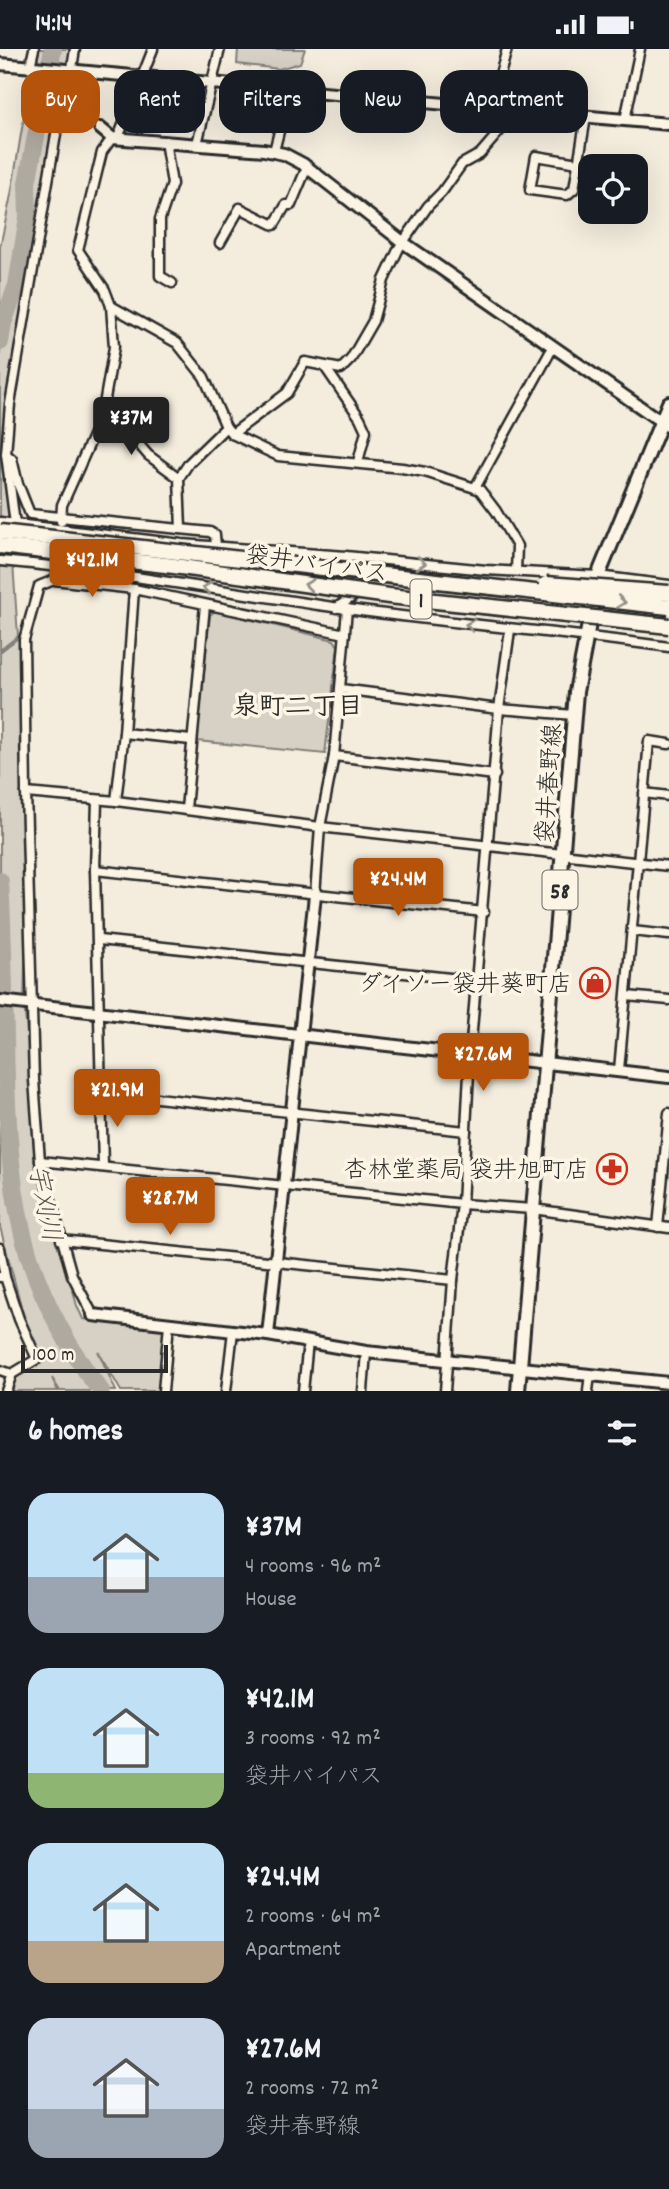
<!DOCTYPE html>
<html lang="en">
<head>
<meta charset="utf-8">
<style>
	body { margin:0; font-family:Dekko,"Klee One",sans-serif; background:#242831; color:#f1f3f6; height:100vh; display:flex; flex-direction:column; font-size:26px; white-space:nowrap }
	* { box-sizing:border-box; margin:0 }
	p { font-size:23px; color:#9ea1a6 }
	.icon { flex:none; width:38px; height:38px; fill:none; stroke:currentColor; stroke-width:2; stroke-linecap:round; stroke-linejoin:round }
	.map { position:relative; height:1342px; overflow:hidden }
	.side { display:flex; flex-direction:column; background:#171b24; flex:1 }
	.side>* { flex:none }
	.hud { position:absolute; left:21px; top:21px; width:628px; height:63px; display:flex; gap:14px }
	.tools { position:absolute; left:578px; top:105px; display:grid; gap:14px }
	.tools a { display:grid; place-items:center; width:70px; height:70px; border-radius:14px; background:#171b24; box-shadow:0 7px 28px #0002; font-size:35px }
	.scale { position:absolute; left:21px; bottom:18px; width:147px; box-sizing:border-box; padding-left:7px; border:4px solid #2b2b2b; border-top:0; font-size:19px; line-height:24px; white-space:nowrap; color:#2b2b2b; -webkit-text-stroke:5px #fcf5e5; paint-order:stroke }
	.price { position:absolute; translate:-50% -60px; padding:0 16px; border-radius:7px; background:#b45309; color:#fff; font-size:23px; line-height:46px; filter:drop-shadow(0 2px 4px #0008) }
	.price::after { content:''; position:absolute; left:50%; top:42px; width:21px; height:16px; margin-left:-10px; background:inherit; clip-path:polygon(0 0,100% 0,50% 100%) }
	.price.on { background:#222; color:#fff }
	ul { padding:0; list-style:none }
	li { display:flex; align-items:center; gap:21px; height:175px; padding:0 28px }
	li span { display:grid; place-items:center; flex:none; width:196px; height:140px; border-radius:21px; color:#555 }
	li>.icon { margin-inline-start:auto }
	span .icon { width:84px; height:84px; fill:#fffc; stroke-width:1 }
	li b { font-size:30px }
	h2 { display:flex; justify-content:space-between; align-items:center; height:84px; padding:0 28px; font-size:30px }
	.tag { padding:0 24px; border-radius:21px; background:#171b24; box-shadow:0 7px 28px #0002; font-size:24px; line-height:63px }
	.tag.on { background:#b45309; color:#fff }
	.status { display:flex; justify-content:space-between; align-items:center; height:49px; padding:0 35px; background:#171b24; direction:ltr }
	.status svg { height:19px; fill:currentColor }
	.map>svg:first-child { display:block }
	.green { fill:#d6d1c4; stroke:#807e78; stroke-width:2 }
	.lines { fill:none; stroke-linecap:round; stroke-linejoin:round }
	.river { stroke:#afaaa0; stroke-width:18 }
	.minor-casing { stroke:#2b2b2b; stroke-width:13 }
	.tertiary-casing { stroke:#2b2b2b; stroke-width:16 }
	.primary-casing { stroke:#2b2b2b; stroke-width:18 }
	.minor { stroke:#fcf5e5; stroke-width:8 }
	.tertiary { stroke:#fcf5e5; stroke-width:10 }
	.primary { stroke:#fcf5e5; stroke-width:12 }
	.trunk-bridge-casing { stroke:#2b2b2b; stroke-width:19; stroke-linecap:butt }
	.trunk-bridge { stroke:#fcf5e5; stroke-width:14 }
	.oneway { stroke:#949088 }
	.labels { text-anchor:middle; stroke-width:7; stroke-linejoin:round; paint-order:stroke }
	.shield { fill:#fcf5e5; stroke:#6a6863; stroke-width:2 }
	.shield-label { font-size:23px; font-weight:bold; fill:#2b2b2b }
	.street-label { font-size:24px; fill:#2b2b2b; stroke:#fcf5e5 }
	.poi-label { font-size:24px; fill:#2b2b2b; stroke:#fcf5e5; text-anchor:end }
	.neighbourhood-label { font-size:26px; font-weight:bold; fill:#2b2b2b; stroke:#fcf5e5 }
	.water-label { font-size:26px; font-style:italic; fill:#595754; stroke:#fcf5e5 }
</style>
</head>
<body>
<div class="status"><b>14:14</b><svg viewBox="0 0 49 12"><path d="M0 12V9h3v3zM5 12V6h3v6zM10 12V3h3v9zM15 12V0h3v12zM26 1h20v11H26zM47 4h2v5h-2z"/></svg></div>
<div class="map">
<svg width="669" height="1342" viewBox="0 0 669 1342">
	<rect width="100%" height="100%" fill="#f4edde"/>
	<filter id="ink" filterUnits="userSpaceOnUse"><feTurbulence type="fractalNoise" baseFrequency=".0143" numOctaves="2"/><feDisplacementMap in="SourceGraphic" scale="14" xChannelSelector="R" yChannelSelector="G"/><feConvolveMatrix kernelMatrix="1 2 1 2 8 2 1 2 1" color-interpolation-filters="sRGB"/></filter>
	<g filter="url(#ink)">
		<g class="green">
			<polygon points="35,0 71,0 56,61 17,298 3,413 10,469 18,587 0,601 0,198 11,146"/>
			<polygon points="238,0 305,0 300,14 279,20 237,15"/>
			<polygon points="215,562 334,591 338,597 325,705 197,692 210,566"/>
			<polygon points="26,583 28,812 24,955 40,1112 77,1257 83,1270 163,1279 166,1282 160,1342 121,1342 98,1302 116,1342 60,1342 52,1329 58,1342 11,1342 15,1328 42,1314 32,1298 0,1178 0,603"/>
		</g>
		<g class="lines">
			<g class="river">
				<polyline points="0,293 3,274 17,236 28,168 27,134 53,0"/>
				<path d="M0,832c4,65 4,131 6,196 2,59 5,122 23,179 15,47 41,96 72,135"/>
			</g>
			<g class="minor-casing">
				<g id="minor">
					<polyline points="30,18 34,0"/>
					<polyline points="493,58 496,40 507,0"/>
					<polyline points="625,71 640,0"/>
					<polyline points="118,89 153,0"/>
					<polyline points="165,92 172,135 160,170 160,227 172,234"/>
					<polyline points="197,95 220,0"/>
					<polyline points="274,102 290,40"/>
					<polyline points="578,114 536,107 530,141 567,146 574,140 586,68"/>
					<polyline points="220,194 240,159 274,176 286,156 291,156 307,118"/>
					<polyline points="111,257 177,294 204,328 226,378 232,385 278,407 402,419 425,423 475,439 480,441 496,462 517,497 516,522"/>
					<polyline points="325,318 360,369 366,382 358,413"/>
					<polyline points="104,359 119,372 148,406 179,429"/>
					<polyline points="232,385 287,344 305,313 341,320 351,310 373,272 384,231 399,199 428,157 442,143 462,115 480,105 517,62"/>
					<polyline points="6,405 12,410 18,435 30,465 210,483 215,486 216,497"/>
					<polyline points="475,439 553,298"/>
					<polyline points="61,472 62,456 102,367 114,298 111,257 105,241 78,201 102,103 112,89"/>
					<polyline points="0,473 182,495 346,507 486,521 598,527 669,536"/>
					<polyline points="15,475 6,405 10,355 60,62 66,58 75,0"/>
					<polyline points="181,480 179,429 189,414 226,378"/>
					<path d="M0,512c116,10 232,32 347,48 107,15 215,23 322,38"/>
					<polyline points="336,559 354,547"/>
					<polyline points="341,640 499,660 574,666"/>
					<polyline points="124,684 191,691"/>
					<polyline points="334,707 495,726"/>
					<polyline points="26,744 116,752 320,778 669,817"/>
					<polyline points="644,744 669,747"/>
					<polyline points="97,751 95,821 103,1117"/>
					<polyline points="116,752 124,684 134,540"/>
					<polyline points="186,760 205,556"/>
					<polyline points="95,821 484,863"/>
					<polyline points="315,846 320,778 334,707 347,560"/>
					<polyline points="632,882 669,886"/>
					<polyline points="99,891 478,932"/>
					<polyline points="627,947 669,951"/>
					<polyline points="619,1021 649,692 669,695"/>
					<polyline points="101,1043 466,1082"/>
					<polyline points="40,1112 462,1155 533,1160 669,1179"/>
					<polyline points="658,1178 669,1064"/>
					<polyline points="61,1191 453,1231"/>
					<polyline points="0,1199 5,1228"/>
					<polyline points="0,1228 5,1228 19,1270 37,1310 12,1325 6,1342"/>
					<polyline points="93,1266 72,1226 40,1112 34,1031 26,744 24,591 39,537 54,531 134,540 345,585"/>
					<polyline points="0,1321 12,1325"/>
					<polyline points="163,1342 169,1275"/>
					<polyline points="226,1342 233,1282"/>
					<polyline points="303,1342 308,1293"/>
					<polyline points="363,1342 366,1303"/>
					<polyline points="445,1342 453,1231 462,1155 470,1005 499,660 510,581"/>
					<polyline points="588,1342 590,1325"/>
				</g>
			</g>
			<g class="tertiary-casing">
				<g id="tertiary">
					<polyline points="0,15 669,75"/>
					<polyline points="100,79 112,89 264,101 284,105 303,115 404,194 669,378"/>
					<polyline points="0,952 669,1028"/>
					<polyline points="93,1266 268,1286 366,1303 669,1334"/>
					<polyline points="268,1286 315,846"/>
				</g>
			</g>
			<g class="primary-casing">
				<polyline id="primary" points="518,1342 576,643 598,527 669,354"/>
			</g>
			<use href="#minor" class="minor"/>
			<use href="#tertiary" class="tertiary"/>
			<use href="#primary" class="primary"/>
			<g class="trunk-bridge-casing">
				<g id="trunk-bridge">
					<polyline points="0,483 669,558"/>
					<polyline points="0,497 174,517 389,547 669,577"/>
					<polyline points="546,535 669,544"/>
				</g>
			</g>
			<use href="#trunk-bridge" class="trunk-bridge"/>
		</g>
		<defs><path id="oneway-chevron" d="M-2-3.5L2.5 0L-2 3.5" fill="none" stroke-width="1.6" stroke-linecap="round" stroke-linejoin="round" transform="scale(1.75)"/></defs>
		<g class="oneway">
			<use href="#oneway-chevron" transform="translate(421 514) rotate(6)"/>
			<use href="#oneway-chevron" transform="translate(309 536) rotate(-172)"/>
			<use href="#oneway-chevron" transform="translate(207 539) rotate(-172)"/>
			<use href="#oneway-chevron" transform="translate(621 553) rotate(7)"/>
			<use href="#oneway-chevron" transform="translate(470 576) rotate(-173)"/>
		</g>
	</g>
	<defs>
		<g id="shop-ring" transform="scale(1.575)"><circle r="9.5" fill="#fcf5e5" stroke="#c8321e" stroke-width="1.5"/><path d="M-5-2.5h2.3a2.7 3.5 0 0 1 5.4 0H5L5.5 6h-11ZM-1.5-2.5h3a1.5 2.3 0 0 0-3 0Z" fill="#c8321e"/></g>
		<g id="pharmacy-ring" transform="scale(1.575)"><circle r="9.5" fill="#fcf5e5" stroke="#c8321e" stroke-width="1.5"/><path d="M-2-6h4v4h4v4h-4v4h-4v-4h-4v-4h4Z" fill="#c8321e"/></g>
	</defs>
	<g fill-rule="evenodd">
		<use href="#shop-ring" x="595" y="934"/>
		<use href="#pharmacy-ring" x="612" y="1120"/>
	</g>
	<g class="labels">
		<g class="shield">
			<rect x="410.5" y="530.5" width="21" height="39" rx="5"/>
			<rect x="542.5" y="821.5" width="35" height="39" rx="5"/>
		</g>
		<g class="shield-label">
			<text x="421" y="558">1</text>
			<text x="560" y="849">58</text>
		</g>
		<g class="street-label">
			<text transform="translate(317 514) rotate(8)" y="8">袋井バイパス</text>
			<text transform="translate(548 734) rotate(-86)" y="8">袋井春野線</text>
		</g>
		<g class="poi-label">
			<text x="572" y="942">ダイソー袋井葵町店</text>
			<text x="589" y="1128">杏林堂薬局 袋井旭町店</text>
		</g>
		<g class="neighbourhood-label">
			<text x="298" y="665">泉町二丁目</text>
		</g>
		<g class="water-label">
			<text transform="translate(46 1154) rotate(79)" y="9">宇刈川</text>
		</g>
	</g>
</svg>
<div class="tools">
<a><svg class="icon" aria-label="locate" viewBox="0 0 24 24"><circle cx="12" cy="12" r="6"/><path d="M12 2v4M12 18v4M2 12h4M18 12h4"/></svg></a>
</div>
<div class="scale">100 m</div>
<b class="price on" style="left:131px;top:408px">¥37M</b>
<b class="price" style="left:92px;top:550px">¥42.1M</b>
<b class="price" style="left:398px;top:869px">¥24.4M</b>
<b class="price" style="left:483px;top:1044px">¥27.6M</b>
<b class="price" style="left:117px;top:1080px">¥21.9M</b>
<b class="price" style="left:170px;top:1188px">¥28.7M</b>
<div class="hud">
<a class="tag on">Buy</a>
<a class="tag">Rent</a>
<a class="tag">Filters</a>
<a class="tag">New</a>
<a class="tag">Apartment</a>
</div>
</div>
<section class="side">
<h2>6 homes<svg class="icon" aria-label="filters" viewBox="0 0 24 24"><path d="M4 7h16M4 17h16"/><circle cx="9" cy="7" r="2"/><circle cx="15" cy="17" r="2"/></svg></h2>
<ul>
<li><span style="background:linear-gradient(#bfe0f5 60%,#9aa5b1 0)"><svg class="icon" aria-label="home" viewBox="0 0 24 24"><path d="M3 11l9-7 9 7M6 9v11h12V9"/></svg></span><div><b>¥37M</b><p>4 rooms · 96 m²</p><p>House</p></div></li>
<li><span style="background:linear-gradient(#bfe0f5 75%,#8fb573 0)"><svg class="icon" aria-label="home" viewBox="0 0 24 24"><path d="M3 11l9-7 9 7M6 9v11h12V9"/></svg></span><div><b>¥42.1M</b><p>3 rooms · 92 m²</p><p>袋井バイパス</p></div></li>
<li><span style="background:linear-gradient(#bfe0f5 70%,#b9a48a 0)"><svg class="icon" aria-label="home" viewBox="0 0 24 24"><path d="M3 11l9-7 9 7M6 9v11h12V9"/></svg></span><div><b>¥24.4M</b><p>2 rooms · 64 m²</p><p>Apartment</p></div></li>
<li><span style="background:linear-gradient(#c9d6e8 65%,#9aa5b1 0)"><svg class="icon" aria-label="home" viewBox="0 0 24 24"><path d="M3 11l9-7 9 7M6 9v11h12V9"/></svg></span><div><b>¥27.6M</b><p>2 rooms · 72 m²</p><p>袋井春野線</p></div></li>
</ul>
</section>
</body>
</html>
